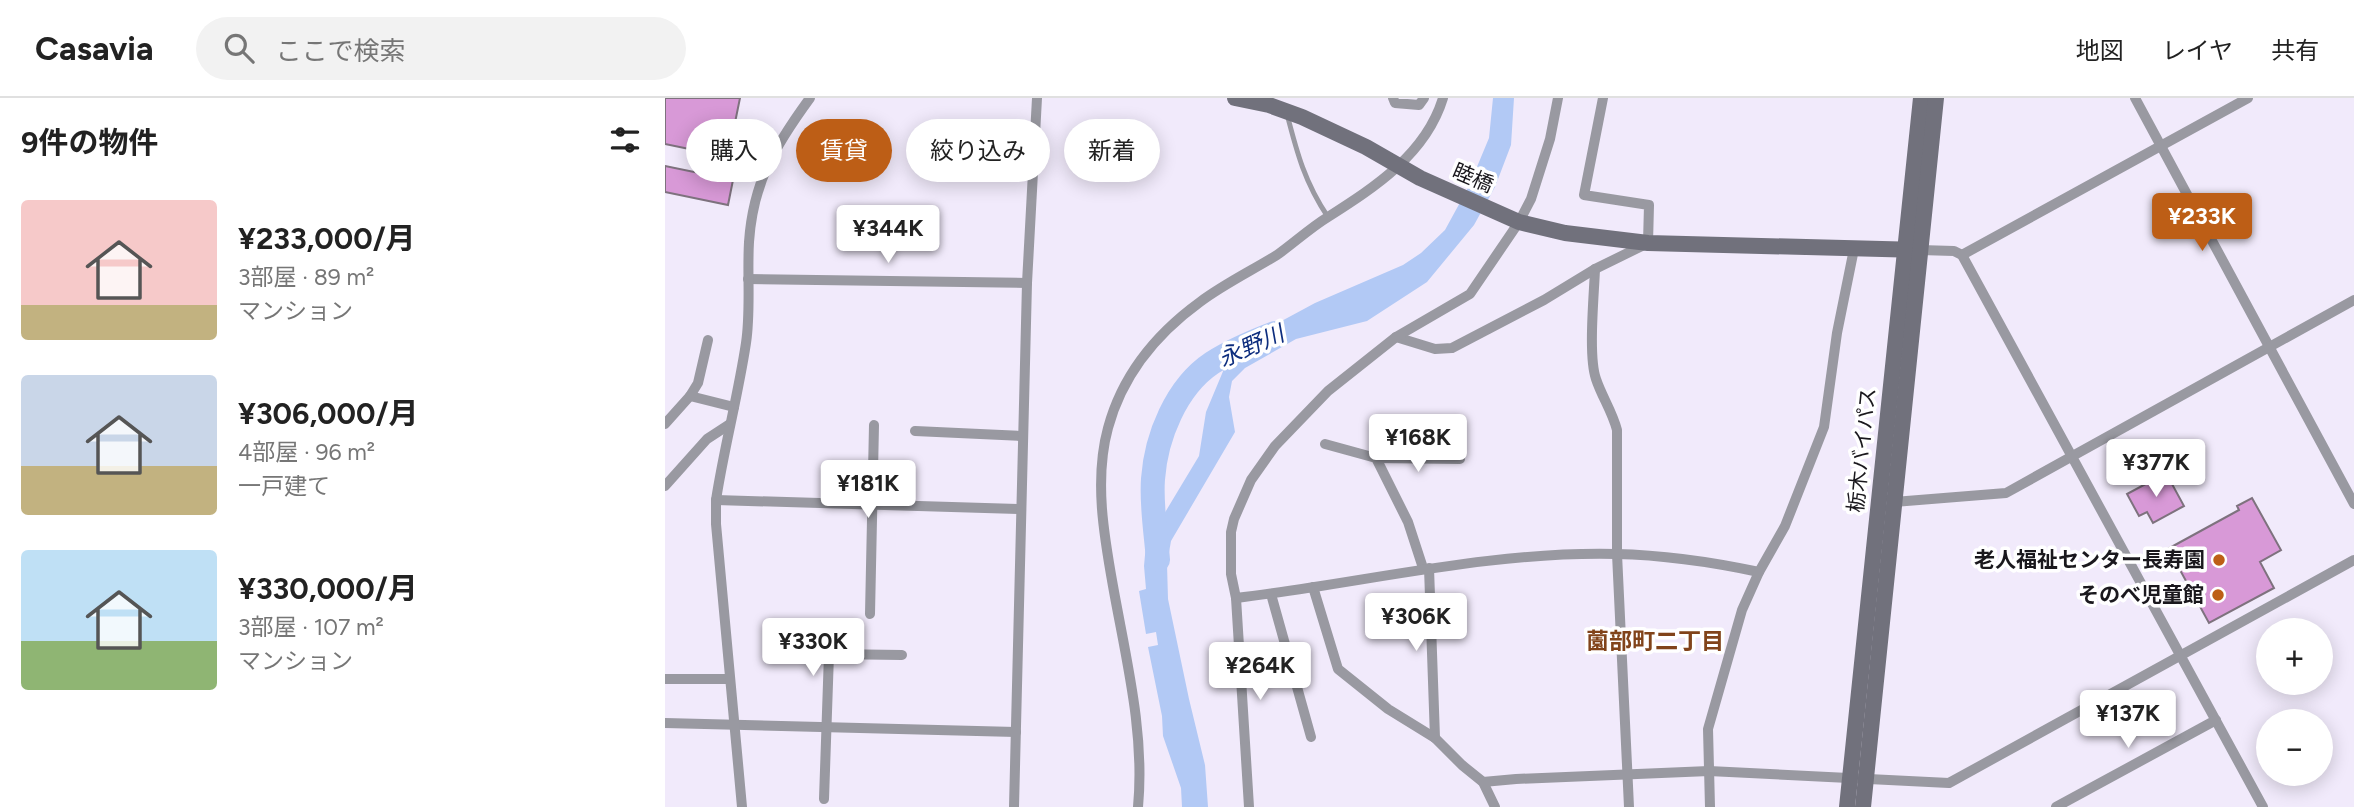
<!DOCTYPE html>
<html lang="ja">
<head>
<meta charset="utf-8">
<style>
	body { margin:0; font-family:Figtree,"Noto Sans JP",sans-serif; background:#f2f2f2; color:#222; height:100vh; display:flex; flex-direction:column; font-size:26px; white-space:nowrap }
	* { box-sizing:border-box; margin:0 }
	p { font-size:23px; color:#767676 }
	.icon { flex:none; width:38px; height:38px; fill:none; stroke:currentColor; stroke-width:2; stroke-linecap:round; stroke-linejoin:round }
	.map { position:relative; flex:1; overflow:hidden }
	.details { display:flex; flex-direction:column; background:#fff; width:665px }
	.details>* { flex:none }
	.banner { position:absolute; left:21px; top:21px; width:665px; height:63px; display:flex; gap:14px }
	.fabs { position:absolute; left:1591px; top:520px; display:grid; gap:14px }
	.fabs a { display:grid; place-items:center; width:77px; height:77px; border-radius:50%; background:#fff; box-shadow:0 4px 18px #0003; font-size:35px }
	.price { position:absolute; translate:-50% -60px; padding:0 16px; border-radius:7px; background:#fff; color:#222; font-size:23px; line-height:46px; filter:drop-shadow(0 2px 4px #0008) }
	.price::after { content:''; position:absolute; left:50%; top:42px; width:21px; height:16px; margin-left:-10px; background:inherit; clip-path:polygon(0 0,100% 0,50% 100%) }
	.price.on { background:#bd5e16; color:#fff }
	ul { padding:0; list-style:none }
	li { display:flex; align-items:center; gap:21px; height:175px; padding:0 21px }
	li span { display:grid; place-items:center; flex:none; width:196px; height:140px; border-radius:7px; color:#555 }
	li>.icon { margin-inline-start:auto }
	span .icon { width:84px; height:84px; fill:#fffc; stroke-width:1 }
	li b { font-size:30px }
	h2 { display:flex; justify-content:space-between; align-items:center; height:84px; padding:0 21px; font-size:30px }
	.tag { padding:0 24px; border-radius:32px; background:#fff; box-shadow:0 4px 18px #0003; font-size:24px; line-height:63px }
	.tag.on { background:#bd5e16; color:#fff }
	header { display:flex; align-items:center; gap:42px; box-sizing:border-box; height:98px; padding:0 35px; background:#fff; border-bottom:2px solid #e0e0e0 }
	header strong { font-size:33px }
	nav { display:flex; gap:38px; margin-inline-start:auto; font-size:24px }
	.search { width:490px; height:63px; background:#f2f2f2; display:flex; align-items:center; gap:18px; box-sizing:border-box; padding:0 24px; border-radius:38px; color:#767676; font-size:26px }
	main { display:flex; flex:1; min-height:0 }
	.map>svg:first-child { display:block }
	.water { fill:#b2c9f5 }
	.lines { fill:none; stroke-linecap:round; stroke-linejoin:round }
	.river { stroke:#b2c9f5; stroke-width:24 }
	.building { fill:#d899d7; stroke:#7e727e; stroke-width:2 }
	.lane { stroke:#9999a1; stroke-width:5 }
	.street { stroke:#9999a1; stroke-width:10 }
	.secondary { stroke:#71717c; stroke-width:16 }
	.poi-dot { fill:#bd5e16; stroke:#fff; stroke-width:2.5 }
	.labels { text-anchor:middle; stroke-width:7; stroke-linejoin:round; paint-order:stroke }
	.street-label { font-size:21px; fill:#1a181d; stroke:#fff }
	.poi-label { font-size:21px; font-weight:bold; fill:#1a181d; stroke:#fff; text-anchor:end }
	.water-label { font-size:23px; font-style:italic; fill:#0d2d7e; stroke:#fff }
	.neighbourhood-label { font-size:23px; font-weight:bold; fill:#81431a; stroke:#fff }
</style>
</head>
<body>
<header>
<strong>Casavia</strong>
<div class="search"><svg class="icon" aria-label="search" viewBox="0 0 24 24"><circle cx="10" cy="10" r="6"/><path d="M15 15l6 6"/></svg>ここで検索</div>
<nav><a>地図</a><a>レイヤ</a><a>共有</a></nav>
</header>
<main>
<section class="details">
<h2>9件の物件<svg class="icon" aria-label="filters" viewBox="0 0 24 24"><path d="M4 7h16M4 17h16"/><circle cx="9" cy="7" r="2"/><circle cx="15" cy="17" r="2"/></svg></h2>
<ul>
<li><span style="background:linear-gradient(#f6c9c9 75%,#c2b280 0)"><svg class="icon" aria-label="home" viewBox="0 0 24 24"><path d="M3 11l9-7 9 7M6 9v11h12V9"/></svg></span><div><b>¥233,000/月</b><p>3部屋 · 89 m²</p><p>マンション</p></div></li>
<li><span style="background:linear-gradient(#c9d6e8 65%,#c2b280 0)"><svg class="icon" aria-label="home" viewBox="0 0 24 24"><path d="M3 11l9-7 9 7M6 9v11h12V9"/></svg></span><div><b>¥306,000/月</b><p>4部屋 · 96 m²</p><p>一戸建て</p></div></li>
<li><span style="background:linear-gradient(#bfe0f5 65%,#8fb573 0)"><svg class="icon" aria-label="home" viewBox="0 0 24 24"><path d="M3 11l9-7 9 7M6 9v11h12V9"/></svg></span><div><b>¥330,000/月</b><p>3部屋 · 107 m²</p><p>マンション</p></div></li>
</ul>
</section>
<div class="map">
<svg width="1689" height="709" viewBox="0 0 1689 709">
	<rect width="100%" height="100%" fill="#f1eafb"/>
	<polygon class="water" points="828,0 849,0 846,47 830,89 809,127 762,184 702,223 631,241 580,270 567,283 564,299 570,334 506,443 502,466 503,501 524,601 540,667 543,709 517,709 516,690 498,638 497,618 483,549 493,547 491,534 481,536 474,493 481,491 479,468 481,446 534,358 541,314 564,259 598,233 650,205 738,167 756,155 780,132 804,88 824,40"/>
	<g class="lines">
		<path class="river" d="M493,462c-2,-26 -7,-55 -5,-81 3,-42 23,-92 59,-116 20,-13 42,-22 63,-30"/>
	</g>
	<g class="building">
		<polygon points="0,0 75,0 63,59 0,46"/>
		<polygon points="0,68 68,82 63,107 0,94"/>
		<polygon points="1501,375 1519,408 1488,425 1482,414 1474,418 1462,396"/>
		<polygon points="1587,400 1616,452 1595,464 1609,490 1544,525 1509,461 1505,463 1499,453 1574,412 1572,408"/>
	</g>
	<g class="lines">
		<path class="lane" d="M622,16c10,39 18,69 41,103"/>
		<g class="street">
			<polyline points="728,0 730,5 754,7 759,0"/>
			<polyline points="1470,0 1689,406"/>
			<polyline points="1255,152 1289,153 1297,157 1598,709"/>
			<polyline points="1297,157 1583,0"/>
			<path d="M930,171c-1,27 -7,87 1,110 6,18 16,32 21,51v124l12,253"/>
			<polyline points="83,181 362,185"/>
			<polyline points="731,239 770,251 787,250 879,202 930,171 983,145 984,107 919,97 938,0"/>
			<polyline points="25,298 69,309"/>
			<polyline points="0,326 25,298 33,285 43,242"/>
			<polyline points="250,333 357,338"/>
			<polyline points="660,346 711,360 743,424 758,470"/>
			<polyline points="711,360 795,361"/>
			<polyline points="0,388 42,341 65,326"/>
			<polyline points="51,402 356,411"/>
			<polyline points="1229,404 1341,395 1689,202"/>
			<polyline points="764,470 770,640"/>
			<polyline points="648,489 673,571 723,611 770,640 797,667 818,684 830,709"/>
			<polyline points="606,496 646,639"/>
			<path d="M571,500c127,-15 252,-47 380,-44 48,1 96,8 143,18"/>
			<polyline points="205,516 209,327"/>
			<polyline points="0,581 65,581"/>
			<polyline points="0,625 351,634"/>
			<polyline points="818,684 851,681 1044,673 1284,685 1689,462"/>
			<polyline points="159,701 164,556 237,557"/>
			<path d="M77,709l-26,-283v-24c8,-52 22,-104 30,-157 5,-33 1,-67 3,-101 4,-60 26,-96 61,-144"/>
			<polyline points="349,709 362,185 372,0"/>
			<path d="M473,709c7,-74 -12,-148 -25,-221 -9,-50 -19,-107 -5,-158 14,-52 48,-94 92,-126 24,-18 51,-31 77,-47 17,-12 33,-27 51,-38 47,-30 98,-63 115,-119"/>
			<polyline points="584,709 571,500 566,476 566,434 569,421 586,382 610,348 663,293 731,239 805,196 854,124 866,101 885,41 893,0"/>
			<polyline points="1045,709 1043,631 1077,512 1094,474 1120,428 1159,329 1172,235 1189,151"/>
			<polyline points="1391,709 1551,622"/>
		</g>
		<g class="secondary">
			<polyline points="570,0 604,7 637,19 701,49 755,80 854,124 900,135 983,145 1255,152"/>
			<polyline points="1182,709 1256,0"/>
			<polyline points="1198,709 1271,0"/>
		</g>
	</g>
	<g class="poi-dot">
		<circle cx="1554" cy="462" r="7"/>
		<circle cx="1553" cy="497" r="7"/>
	</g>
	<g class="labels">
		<g class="street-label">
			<text transform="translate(808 80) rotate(23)" y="7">睦橋</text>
			<text transform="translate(1197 352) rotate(-84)" y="7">栃木バイパス</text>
		</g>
		<g class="poi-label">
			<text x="1540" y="469">老人福祉センター長寿園</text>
			<text x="1539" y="504">そのべ児童館</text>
		</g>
		<g class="water-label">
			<text transform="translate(586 248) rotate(-24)" y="8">永野川</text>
		</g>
		<g class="neighbourhood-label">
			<text x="990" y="551">薗部町二丁目</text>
		</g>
	</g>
</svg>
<div class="fabs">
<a>+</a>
<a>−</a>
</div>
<b class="price on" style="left:1537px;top:155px">¥233K</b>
<b class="price" style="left:223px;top:167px">¥344K</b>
<b class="price" style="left:753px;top:376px">¥168K</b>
<b class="price" style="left:1491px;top:401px">¥377K</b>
<b class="price" style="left:203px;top:422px">¥181K</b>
<b class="price" style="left:751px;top:555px">¥306K</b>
<b class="price" style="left:148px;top:580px">¥330K</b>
<b class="price" style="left:595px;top:604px">¥264K</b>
<b class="price" style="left:1463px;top:652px">¥137K</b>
<div class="banner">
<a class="tag">購入</a>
<a class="tag on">賃貸</a>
<a class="tag">絞り込み</a>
<a class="tag">新着</a>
</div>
</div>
</main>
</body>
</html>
